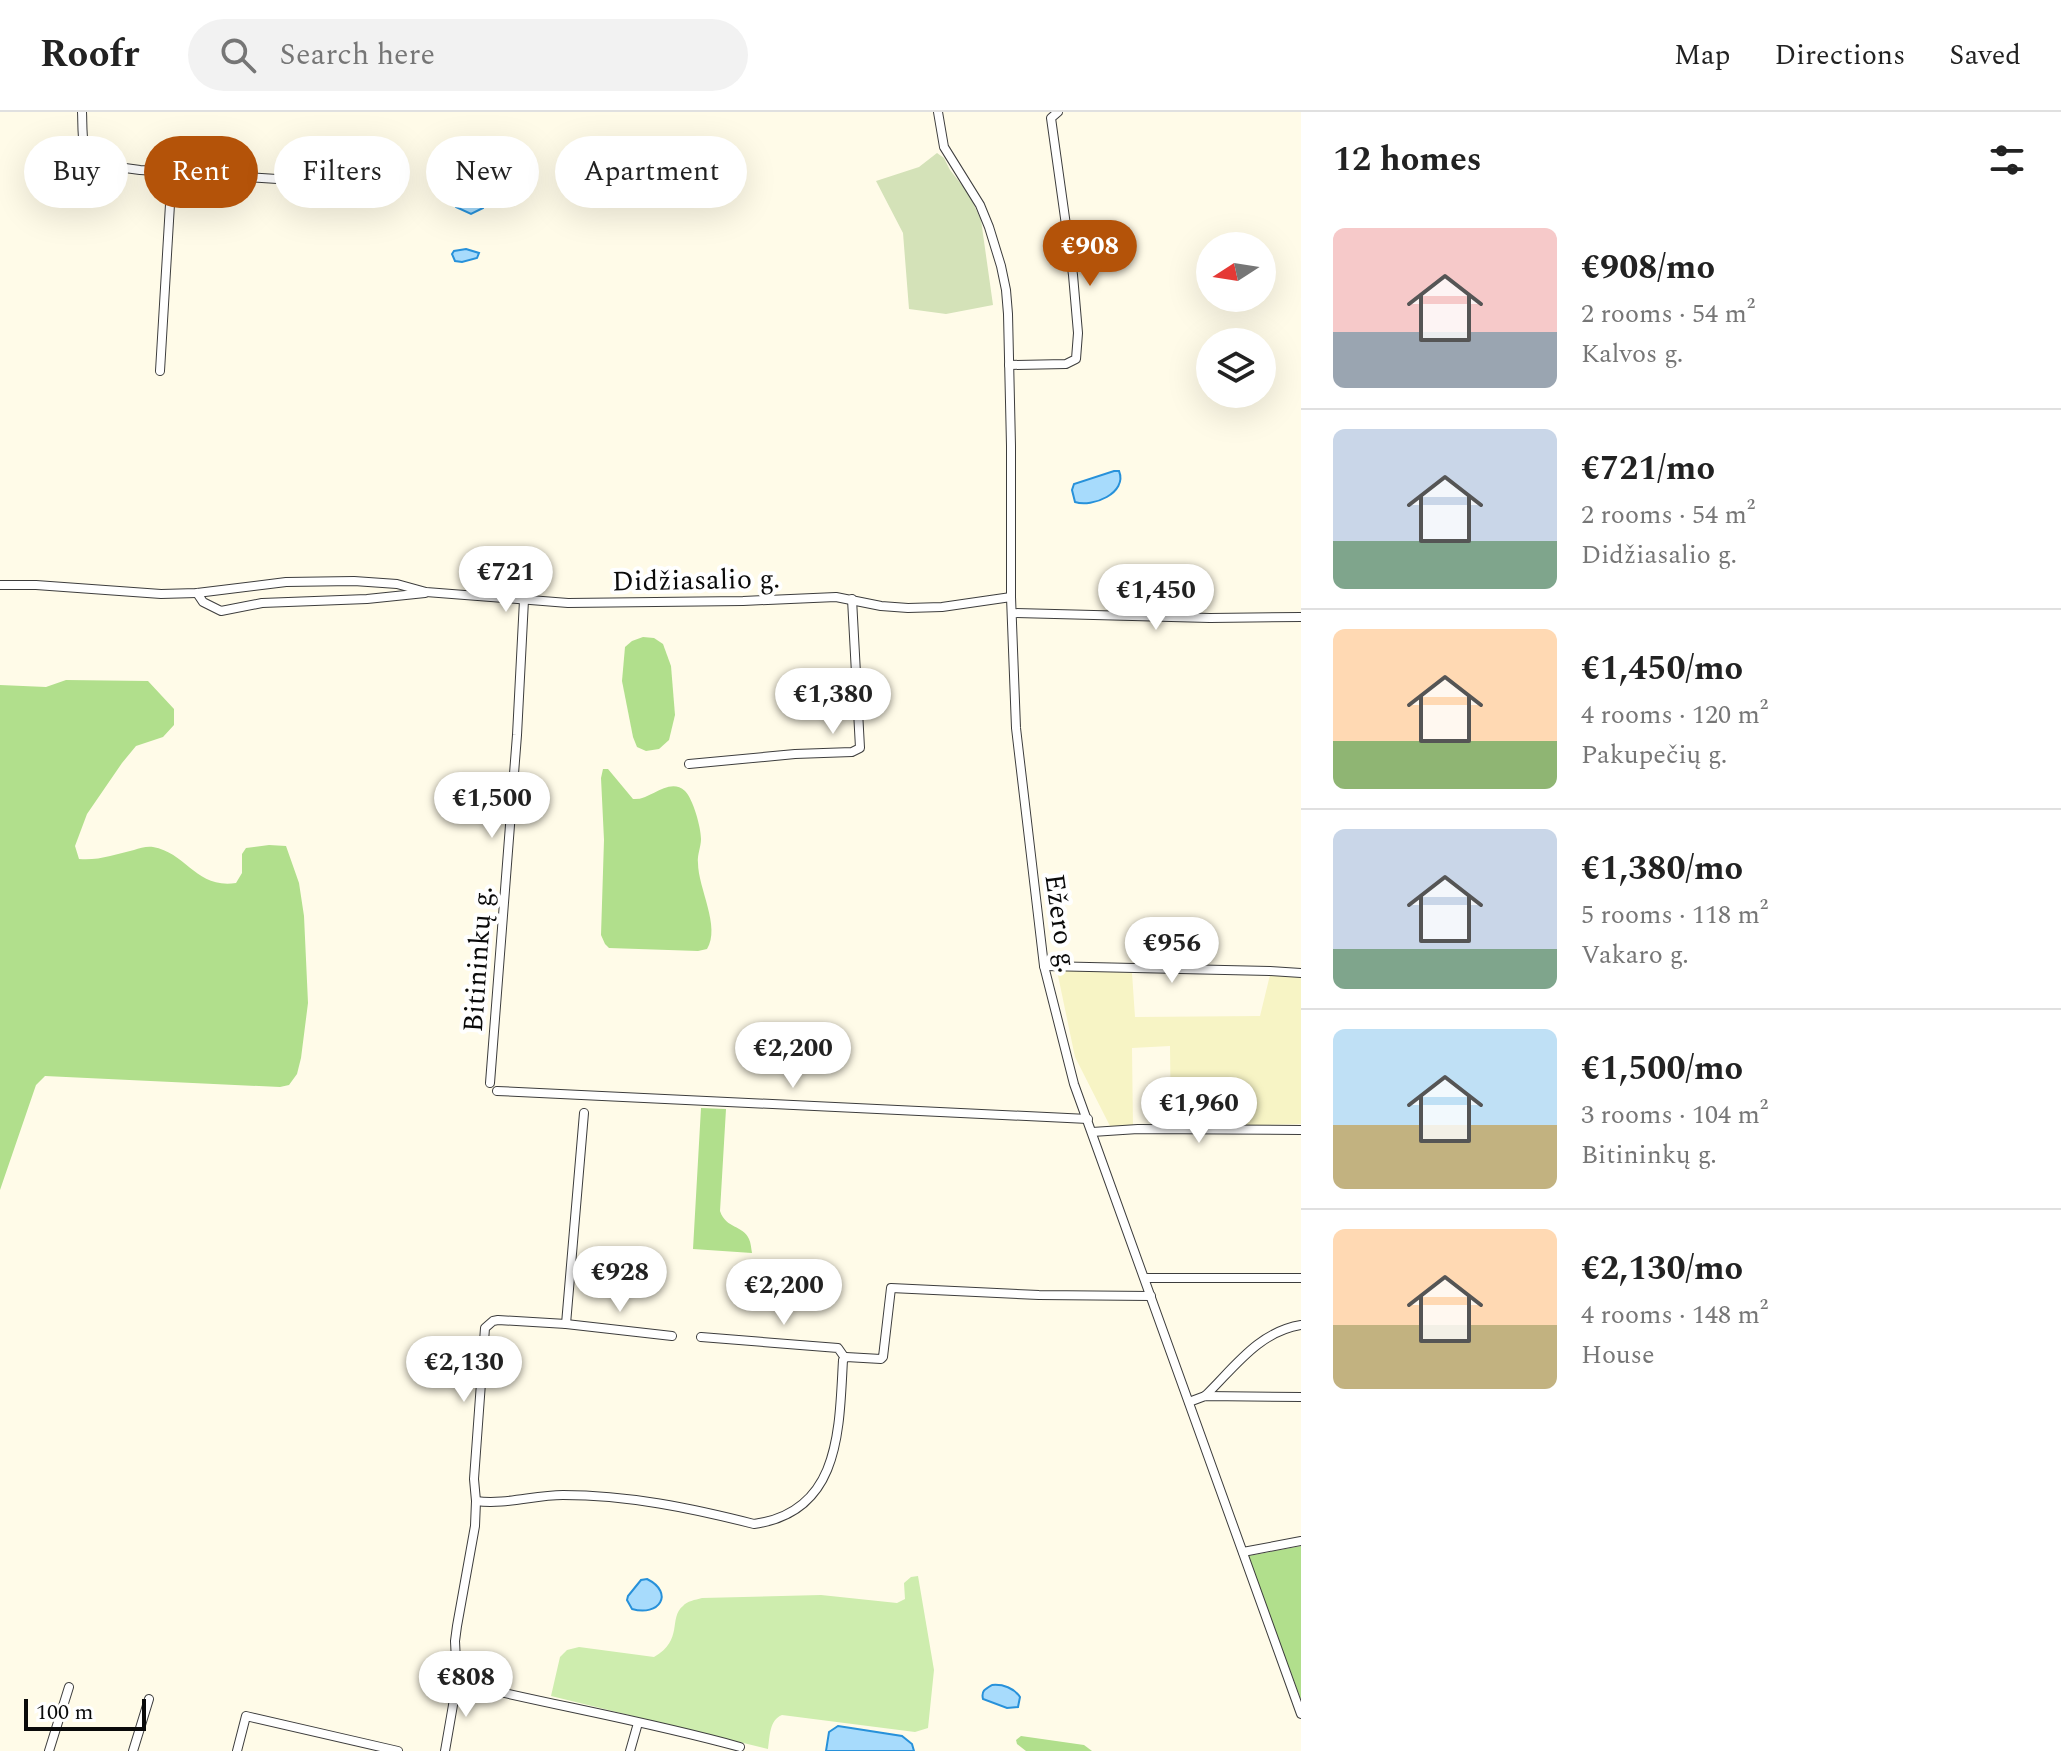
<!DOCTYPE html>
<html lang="en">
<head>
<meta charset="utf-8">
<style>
	body { margin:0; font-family:Spectral,serif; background:#f2f2f2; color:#222; height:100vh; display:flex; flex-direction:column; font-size:30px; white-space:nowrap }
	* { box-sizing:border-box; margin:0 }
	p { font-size:26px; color:#767676 }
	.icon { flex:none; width:44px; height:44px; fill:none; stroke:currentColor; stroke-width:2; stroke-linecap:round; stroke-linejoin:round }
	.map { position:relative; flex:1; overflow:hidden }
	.panel { display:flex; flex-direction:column; background:#fff; width:760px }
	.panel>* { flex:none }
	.guide { position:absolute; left:24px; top:24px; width:760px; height:72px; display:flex; gap:16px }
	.needle { width:52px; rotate:258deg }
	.buttons { position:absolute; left:1196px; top:120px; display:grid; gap:16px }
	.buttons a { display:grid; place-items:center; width:80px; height:80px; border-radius:50%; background:#fff; box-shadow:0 8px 32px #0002; font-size:40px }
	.scale { position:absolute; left:24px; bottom:20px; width:122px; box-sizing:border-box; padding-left:8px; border:4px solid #0a0a0a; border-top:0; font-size:22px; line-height:28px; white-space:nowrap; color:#0a0a0a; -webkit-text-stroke:6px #fff; paint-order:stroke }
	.price { position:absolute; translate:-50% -68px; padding:0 18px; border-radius:28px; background:#fff; color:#222; font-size:26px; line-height:52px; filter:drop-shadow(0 2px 4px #0008) }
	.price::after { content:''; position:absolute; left:50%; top:48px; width:24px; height:18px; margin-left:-12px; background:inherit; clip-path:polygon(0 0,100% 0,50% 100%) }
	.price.on { background:#b45309; color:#fff }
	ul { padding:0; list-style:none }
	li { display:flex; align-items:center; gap:24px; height:200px; padding:0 32px }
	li+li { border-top:2px solid #e0e0e0 }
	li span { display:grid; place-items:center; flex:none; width:224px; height:160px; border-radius:12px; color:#555 }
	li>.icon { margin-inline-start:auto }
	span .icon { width:96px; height:96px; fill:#fffc; stroke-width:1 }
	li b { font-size:34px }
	h2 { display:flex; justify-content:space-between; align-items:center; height:96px; padding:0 32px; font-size:34px }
	.tag { padding:0 28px; border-radius:36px; background:#fff; box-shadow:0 8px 32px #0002; font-size:28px; line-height:72px }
	.tag.on { background:#b45309; color:#fff }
	header { display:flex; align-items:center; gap:48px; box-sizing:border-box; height:112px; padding:0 40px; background:#fff; border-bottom:2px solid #e0e0e0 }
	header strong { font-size:38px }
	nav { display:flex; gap:44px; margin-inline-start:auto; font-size:28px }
	.search { width:560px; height:72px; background:#f2f2f2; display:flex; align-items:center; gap:20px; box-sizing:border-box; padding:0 28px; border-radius:44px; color:#767676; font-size:30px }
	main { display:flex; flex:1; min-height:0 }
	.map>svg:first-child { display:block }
	.farmland { fill:#f7f4c5 }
	.green { fill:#ceedae }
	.forest { fill:#b1df8c }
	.cemetery { fill:#d4e2b8 }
	.water { fill:#a7dbfc; stroke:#2791da; stroke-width:2 }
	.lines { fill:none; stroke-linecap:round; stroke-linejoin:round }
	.street-casing { stroke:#3d3d3d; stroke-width:10 }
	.street { stroke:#fff; stroke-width:8 }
	.labels { text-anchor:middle; stroke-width:8; stroke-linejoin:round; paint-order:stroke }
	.street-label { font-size:28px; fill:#0a0a0a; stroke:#fff }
</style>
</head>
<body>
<header>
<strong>Roofr</strong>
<div class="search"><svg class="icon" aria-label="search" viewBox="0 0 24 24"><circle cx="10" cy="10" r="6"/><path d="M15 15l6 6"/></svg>Search here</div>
<nav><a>Map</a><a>Directions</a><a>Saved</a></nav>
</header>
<main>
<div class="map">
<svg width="1301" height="1639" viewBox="0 0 1301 1639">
	<rect width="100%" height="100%" fill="#fffbe8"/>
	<polygon class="farmland" points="1056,854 1132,861 1135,905 1260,904 1270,863 1301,865 1301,1012 1171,1015 1170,934 1132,936 1133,1016 1111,1016 1075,945"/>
	<path class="green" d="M918,1464l16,94 -6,58 -13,4 -133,-17c-13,5 -12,22 -14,34l-217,-53 9,-39 7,-7 12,-3 75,10c30,-17 14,-39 29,-51 4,-5 12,-6 19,-8l119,-3 76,8 8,-4 -1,-16 7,-6z"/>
	<g class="forest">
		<polygon points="643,525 654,526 663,532 671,554 675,603 669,628 659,637 646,639 637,635 633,625 622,569 625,535 632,529"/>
		<path d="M66,568l82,1 26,28v16l-11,12 -27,9 -14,17 -35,51 -12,32 4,13c19,2 37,-5 55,-9 6,-2 13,-4 19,-3 34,6 43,42 83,36l6,-10v-19l4,-6 23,-3 17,1 13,37 5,33 4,87 -7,55 -4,16 -8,11 -9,2 -235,-11 -9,9 -36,105v-505l46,2z"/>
		<path d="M603,657h5l25,30c17,2 36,-23 52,-8 8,8 16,36 16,48 0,8 -4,16 -3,24 0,25 23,64 9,86l-9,2 -89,-3 -4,-4 -4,-9 3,-95 -3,-62z"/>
		<path d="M701,996l25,1 -6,102c6,18 23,14 29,28 2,4 2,9 3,14l-59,-4z"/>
		<polygon points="1301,1434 1301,1588 1248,1444"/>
		<polygon points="1021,1624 1084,1633 1092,1639 1026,1639 1017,1632 1016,1628"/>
	</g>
	<polygon class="cemetery" points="937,41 944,46 950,58 969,82 981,108 993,193 946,202 909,197 903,121 876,69 919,55"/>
	<g class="water">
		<path d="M477,79l8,5 -2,12 -12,6 -15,-7 -1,-5c3,-9 14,-10 22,-11z"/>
		<polygon points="466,137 479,141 477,146 462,150 455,149 452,142 454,139"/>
		<path d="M1114,359h5c9,22 -27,37 -44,31l-3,-12 2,-6z"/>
		<path d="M647,1467c28,14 12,38 -15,30l-5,-9 1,-4 13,-16z"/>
		<path d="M992,1573c11,-1 22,3 28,12l-2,10 -11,1 -24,-9c-2,-8 2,-10 9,-14z"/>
		<polygon points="838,1614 902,1624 912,1632 914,1639 826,1639 829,1620"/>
	</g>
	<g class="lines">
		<g class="street-casing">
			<g id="street">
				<path d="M82,0c1,17 -2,41 13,52l45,6 230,15"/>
				<polyline points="938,0 944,35 980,93 989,115 1001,154 1006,178 1008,202 1011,334 1011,485 1016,616 1044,854 1074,972 1301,1602"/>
				<polyline points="1009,253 1066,252 1076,247 1078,221 1073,163 1051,6 1058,0"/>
				<polyline points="160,259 172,59"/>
				<polyline points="0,473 36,473 161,482 197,481 286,470 354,469 397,472 426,480 568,491 743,489 836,485 881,494 908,496 942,495 1011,485"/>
				<polyline points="197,481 203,490 221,499 262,491 367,487 425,481"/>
				<polyline points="1012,501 1210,506 1301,505"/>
				<polyline points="689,652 795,642 852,640 860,636 852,487"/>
				<polyline points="1044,854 1270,859 1301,861"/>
				<polyline points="490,971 517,623 524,488"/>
				<polyline points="497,979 1088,1007"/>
				<polyline points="1092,1020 1138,1017 1301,1018"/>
				<polyline points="1145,1166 1301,1166"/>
				<polyline points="566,1212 584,1001"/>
				<polyline points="701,1225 838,1236 845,1246"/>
				<path d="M1205,1284c29,-28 53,-64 96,-71"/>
				<polyline points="1189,1290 1205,1284 1301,1285"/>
				<path d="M476,1389c29,4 58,-6 87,-6 65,0 128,13 191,29 87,-12 85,-95 89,-164l3,-3 35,2 2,-2 8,-69 148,7 112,1"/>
				<polyline points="1243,1440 1301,1429"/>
				<path d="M457,1570c94,23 190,39 283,65"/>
				<polyline points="49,1639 69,1575"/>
				<polyline points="133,1639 149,1587"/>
				<polyline points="237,1639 246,1604 398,1639"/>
				<polyline points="445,1639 457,1570 455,1529 457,1514 475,1414 476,1389 474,1367 485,1216 493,1209 498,1208 566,1212 672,1224"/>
				<polyline points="630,1639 638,1611"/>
			</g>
		</g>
		<use href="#street" class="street"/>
	</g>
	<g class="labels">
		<g class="street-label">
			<text transform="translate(696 467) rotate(-1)" y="10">Didžiasalio g.</text>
			<text transform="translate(1062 811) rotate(82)" y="10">Ežero g.</text>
			<text transform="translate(477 847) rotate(-86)" y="10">Bitininkų g.</text>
		</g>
	</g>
</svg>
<div class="buttons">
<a><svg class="needle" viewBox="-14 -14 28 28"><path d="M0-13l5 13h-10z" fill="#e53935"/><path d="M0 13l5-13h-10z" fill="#767676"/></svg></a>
<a><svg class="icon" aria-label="layers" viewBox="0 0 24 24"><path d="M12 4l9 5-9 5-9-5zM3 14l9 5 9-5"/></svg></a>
</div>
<div class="scale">100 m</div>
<b class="price on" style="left:1090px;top:176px">€908</b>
<b class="price" style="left:506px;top:502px">€721</b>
<b class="price" style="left:1156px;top:520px">€1,450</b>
<b class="price" style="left:833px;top:624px">€1,380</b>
<b class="price" style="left:492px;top:728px">€1,500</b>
<b class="price" style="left:1172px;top:873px">€956</b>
<b class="price" style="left:793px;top:978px">€2,200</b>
<b class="price" style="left:1199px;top:1033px">€1,960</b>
<b class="price" style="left:620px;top:1202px">€928</b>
<b class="price" style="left:784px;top:1215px">€2,200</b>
<b class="price" style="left:464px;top:1292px">€2,130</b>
<b class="price" style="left:466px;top:1607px">€808</b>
<div class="guide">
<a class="tag">Buy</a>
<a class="tag on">Rent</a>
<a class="tag">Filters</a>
<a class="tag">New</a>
<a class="tag">Apartment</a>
</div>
</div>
<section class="panel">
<h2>12 homes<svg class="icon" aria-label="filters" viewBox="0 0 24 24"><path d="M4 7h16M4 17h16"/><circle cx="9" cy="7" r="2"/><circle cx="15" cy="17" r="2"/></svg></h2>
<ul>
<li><span style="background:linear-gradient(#f6c9c9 65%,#9aa5b1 0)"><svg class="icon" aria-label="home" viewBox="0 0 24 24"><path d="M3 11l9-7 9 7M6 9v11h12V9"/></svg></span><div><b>€908/mo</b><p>2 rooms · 54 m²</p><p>Kalvos g.</p></div></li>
<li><span style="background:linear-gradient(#c9d6e8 70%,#7fa58c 0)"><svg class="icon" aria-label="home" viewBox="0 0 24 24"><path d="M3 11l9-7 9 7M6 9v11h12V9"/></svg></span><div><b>€721/mo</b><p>2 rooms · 54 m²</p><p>Didžiasalio g.</p></div></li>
<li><span style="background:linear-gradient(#ffd9b3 70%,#8fb573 0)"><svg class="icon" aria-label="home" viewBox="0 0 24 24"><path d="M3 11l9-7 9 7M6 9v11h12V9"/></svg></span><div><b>€1,450/mo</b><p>4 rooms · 120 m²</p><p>Pakupečių g.</p></div></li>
<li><span style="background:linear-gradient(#c9d6e8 75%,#7fa58c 0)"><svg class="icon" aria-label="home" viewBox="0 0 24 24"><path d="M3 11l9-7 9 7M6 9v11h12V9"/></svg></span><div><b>€1,380/mo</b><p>5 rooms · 118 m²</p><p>Vakaro g.</p></div></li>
<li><span style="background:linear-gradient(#bfe0f5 60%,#c2b280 0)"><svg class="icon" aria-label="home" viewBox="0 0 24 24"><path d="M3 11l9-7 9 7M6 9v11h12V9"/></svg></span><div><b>€1,500/mo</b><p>3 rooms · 104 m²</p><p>Bitininkų g.</p></div></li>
<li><span style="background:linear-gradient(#ffd9b3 60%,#c2b280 0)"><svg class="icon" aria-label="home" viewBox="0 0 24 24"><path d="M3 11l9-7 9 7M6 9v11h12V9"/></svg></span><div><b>€2,130/mo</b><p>4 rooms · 148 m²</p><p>House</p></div></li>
</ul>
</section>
</main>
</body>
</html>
